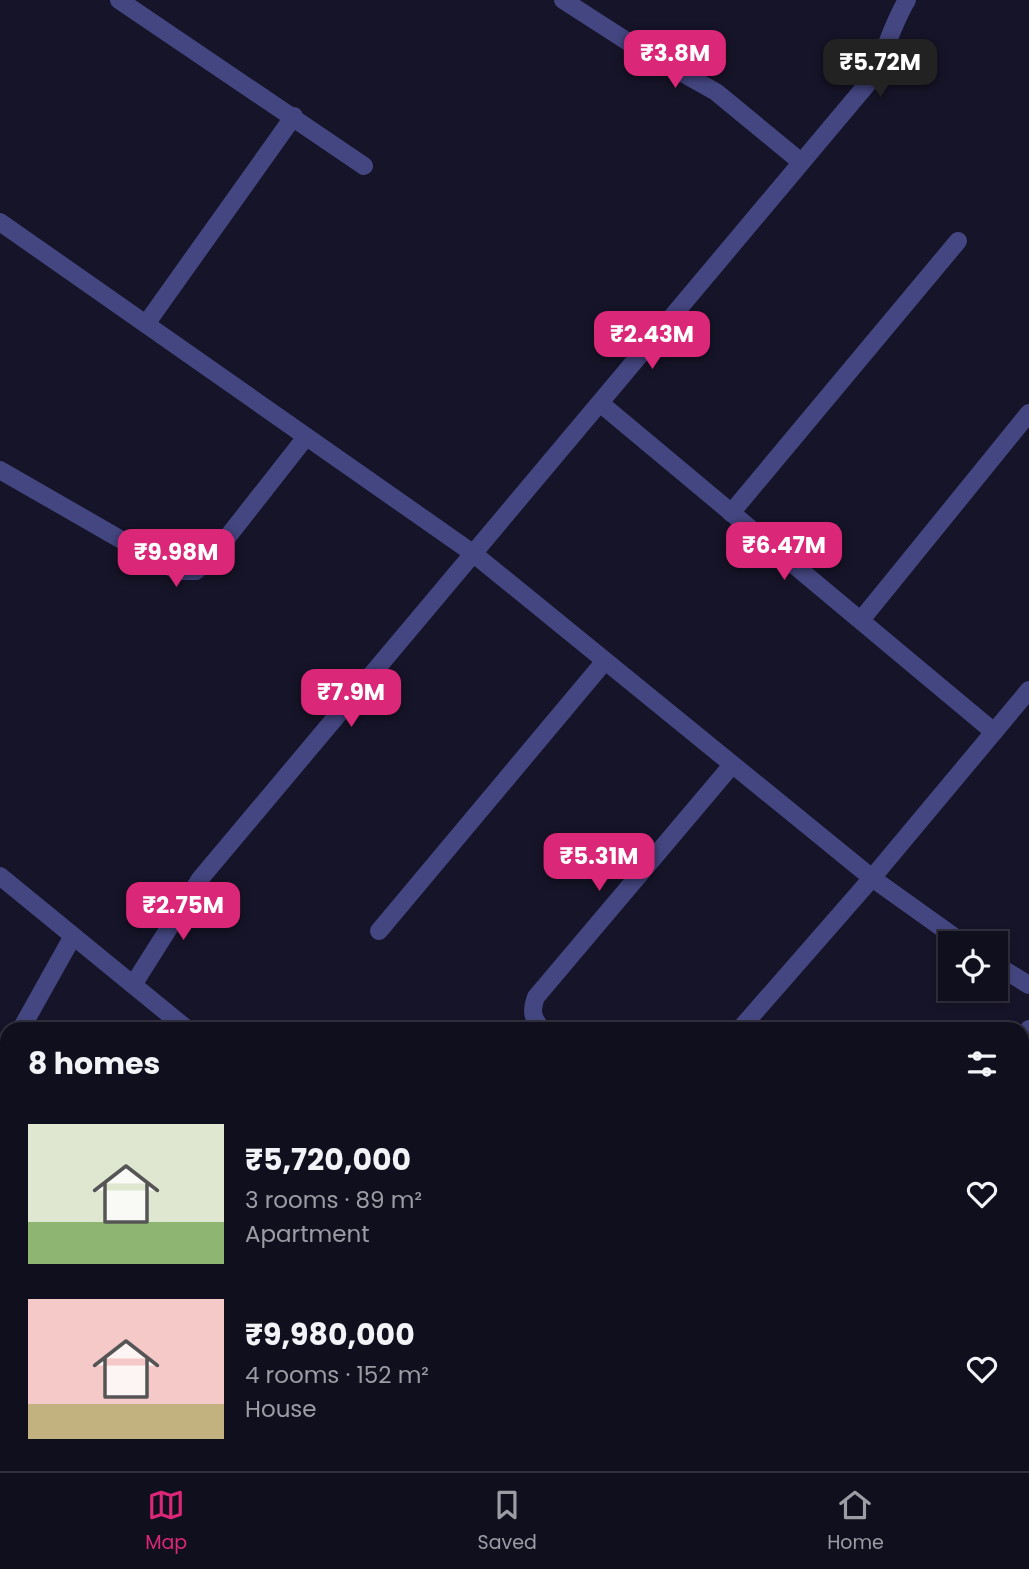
<!DOCTYPE html>
<html lang="en">
<head>
<meta charset="utf-8">
<style>
	body { margin:0; font-family:Poppins,sans-serif; background:#1e1d2b; color:#f1f3f6; height:100vh; display:flex; flex-direction:column; font-size:26px; white-space:nowrap }
	* { box-sizing:border-box; margin:0 }
	p { font-size:23px; color:#9c9ca4 }
	.icon { flex:none; width:38px; height:38px; fill:none; stroke:currentColor; stroke-width:2; stroke-linecap:round; stroke-linejoin:round }
	.map { position:relative; flex:1; overflow:hidden }
	.sheet { position:absolute; left:0px; top:1022px; width:1029px; height:450px; display:flex; flex-direction:column; background:#100f1e; border-radius:21px 21px 0 0; box-shadow:0 4px 10px #0003,0 0 0 2px #302f3c }
	.sheet>* { flex:none }
	.fabs { position:absolute; left:938px; top:931px; display:grid; gap:14px }
	.fabs a { display:grid; place-items:center; width:70px; height:70px; border-radius:0px; background:#100f1e; box-shadow:0 4px 10px #0003,0 0 0 2px #302f3c; font-size:35px }
	.price { position:absolute; translate:-50% -60px; padding:0 16px; border-radius:14px; background:#db2777; color:#fff; font-size:23px; line-height:46px; filter:drop-shadow(0 2px 4px #0008) }
	.price::after { content:''; position:absolute; left:50%; top:42px; width:21px; height:16px; margin-left:-10px; background:inherit; clip-path:polygon(0 0,100% 0,50% 100%) }
	.price.on { background:#222; color:#fff }
	ul { padding:0; list-style:none }
	li { display:flex; align-items:center; gap:21px; height:175px; padding:0 28px }
	li span { display:grid; place-items:center; flex:none; width:196px; height:140px; border-radius:0px; color:#555 }
	li>.icon { margin-inline-start:auto }
	span .icon { width:84px; height:84px; fill:#fffc; stroke-width:1 }
	li b { font-size:30px }
	h2 { display:flex; justify-content:space-between; align-items:center; height:84px; padding:0 28px; font-size:30px }
	.dock { display:flex; justify-content:space-around; align-items:center; height:98px; border-top:2px solid #302f3c; background:#100f1e; font-size:19px; color:#9c9ca4 }
	.dock a { display:grid; justify-items:center; gap:4px }
	.dock .on { color:#db2777 }
	.map>svg:first-child { display:block }
	.lines { fill:none; stroke-linecap:round; stroke-linejoin:round }
	.minor { stroke:#444681; stroke-width:18 }
</style>
</head>
<body>
<div class="map">
<svg width="1029" height="1471" viewBox="0 0 1029 1471">
	<rect width="100%" height="100%" fill="#161428"/>
	<g class="lines">
		<g class="minor">
			<polyline points="119,0 364,166"/>
			<polyline points="563,0 636,47 716,92 801,162"/>
			<polyline points="0,222 474,554 872,878 963,943"/>
			<polyline points="146,324 294,116"/>
			<polyline points="600,403 994,732"/>
			<polyline points="0,470 165,565 179,571 196,571 211,558 306,437"/>
			<polyline points="731,513 958,241"/>
			<polyline points="861,620 1029,413"/>
			<polyline points="0,876 187,1029"/>
			<polyline points="379,931 605,661"/>
			<polyline points="996,965 1029,985"/>
			<path d="M133,985l67,-106 669,-797c16,-26 22,-56 38,-82"/>
			<polyline points="21,1029 73,936"/>
			<path d="M542,1029c-10,-11 -11,-18 -6,-32l196,-232"/>
			<polyline points="740,1029 872,878 1029,690"/>
			<polyline points="1022,1041 1029,1029"/>
			<polyline points="0,1066 7,1053"/>
			<polyline points="1022,1114 1029,1118"/>
			<polyline points="1022,1264 1029,1252"/>
			<polyline points="0,1351 7,1338"/>
			<polyline points="0,1386 7,1390"/>
			<polyline points="134,1465 146,1471"/>
			<polyline points="369,1465 382,1471"/>
			<polyline points="726,1465 740,1471"/>
			<polyline points="987,1465 998,1471"/>
			<polyline points="436,1471 438,1465"/>
			<polyline points="579,1471 582,1465"/>
			<polyline points="684,1471 687,1465"/>
			<polyline points="900,1471 903,1465"/>
		</g>
	</g>
</svg>
<div class="fabs">
<a><svg class="icon" aria-label="locate" viewBox="0 0 24 24"><circle cx="12" cy="12" r="6"/><path d="M12 2v4M12 18v4M2 12h4M18 12h4"/></svg></a>
</div>
<b class="price" style="left:675px;top:90px">₹3.8M</b>
<b class="price on" style="left:880px;top:99px">₹5.72M</b>
<b class="price" style="left:652px;top:371px">₹2.43M</b>
<b class="price" style="left:784px;top:582px">₹6.47M</b>
<b class="price" style="left:176px;top:589px">₹9.98M</b>
<b class="price" style="left:351px;top:729px">₹7.9M</b>
<b class="price" style="left:599px;top:893px">₹5.31M</b>
<b class="price" style="left:183px;top:942px">₹2.75M</b>
<section class="sheet">
<h2>8 homes<svg class="icon" aria-label="filters" viewBox="0 0 24 24"><path d="M4 7h16M4 17h16"/><circle cx="9" cy="7" r="2"/><circle cx="15" cy="17" r="2"/></svg></h2>
<ul>
<li><span style="background:linear-gradient(#dfe7d0 70%,#8fb573 0)"><svg class="icon" aria-label="home" viewBox="0 0 24 24"><path d="M3 11l9-7 9 7M6 9v11h12V9"/></svg></span><div><b>₹5,720,000</b><p>3 rooms · 89 m²</p><p>Apartment</p></div><svg class="icon" aria-label="heart" viewBox="0 0 24 24"><path d="M12 20l-8-8c-3-5 5-10 8-4 3-6 11-1 8 4z"/></svg></li>
<li><span style="background:linear-gradient(#f6c9c9 75%,#c2b280 0)"><svg class="icon" aria-label="home" viewBox="0 0 24 24"><path d="M3 11l9-7 9 7M6 9v11h12V9"/></svg></span><div><b>₹9,980,000</b><p>4 rooms · 152 m²</p><p>House</p></div><svg class="icon" aria-label="heart" viewBox="0 0 24 24"><path d="M12 20l-8-8c-3-5 5-10 8-4 3-6 11-1 8 4z"/></svg></li>
</ul>
</section>
</div>
<nav class="dock">
<a class="on"><svg class="icon" aria-label="map" viewBox="0 0 24 24"><path d="M3 6l6-2 6 2 6-2v14l-6 2-6-2-6 2zM9 4v14M15 6v14"/></svg>Map</a>
<a><svg class="icon" aria-label="saved" viewBox="0 0 24 24"><path d="M7 4h10v16l-5-4-5 4z"/></svg>Saved</a>
<a><svg class="icon" aria-label="home" viewBox="0 0 24 24"><path d="M3 11l9-7 9 7M6 9v11h12V9"/></svg>Home</a>
</nav>
</body>
</html>
